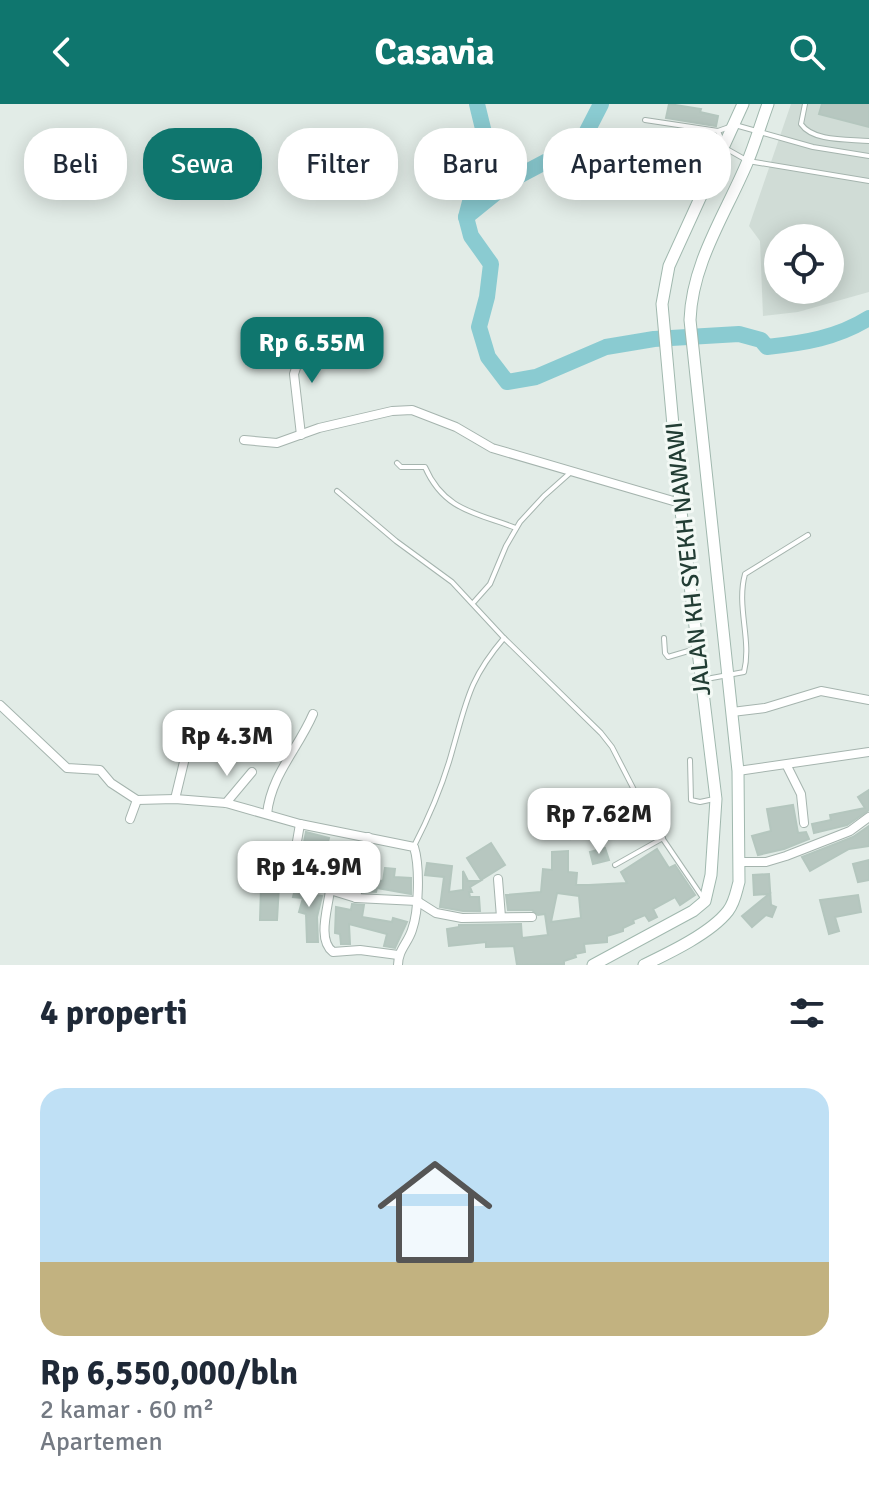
<!DOCTYPE html>
<html lang="id">
<head>
<meta charset="utf-8">
<style>
	body { margin:0; font-family:Signika,sans-serif; background:#f6f6f7; color:#1f2937; height:100vh; display:flex; flex-direction:column; font-size:30px; white-space:nowrap }
	* { box-sizing:border-box; margin:0 }
	p { font-size:26px; color:#747a83 }
	.icon { flex:none; width:44px; height:44px; fill:none; stroke:currentColor; stroke-width:2; stroke-linecap:round; stroke-linejoin:round }
	.map { position:relative; height:861px; overflow:hidden }
	.side { display:flex; flex-direction:column; background:#fff; flex:1 }
	.side>* { flex:none }
	.hud { position:absolute; left:24px; top:24px; width:822px; height:72px; display:flex; gap:16px }
	.controls { position:absolute; left:764px; top:120px; display:grid; gap:16px }
	.controls a { display:grid; place-items:center; width:80px; height:80px; border-radius:50%; background:#fff; box-shadow:0 4px 20px #0003; font-size:40px }
	.price { position:absolute; translate:-50% -68px; padding:0 18px; border-radius:16px; background:#fff; color:#222; font-size:26px; line-height:52px; filter:drop-shadow(0 2px 4px #0008) }
	.price::after { content:''; position:absolute; left:50%; top:48px; width:24px; height:18px; margin-left:-12px; background:inherit; clip-path:polygon(0 0,100% 0,50% 100%) }
	.price.on { background:#0f766e; color:#fff }
	ul { padding:0; list-style:none }
	li { display:grid; align-content:center; gap:16px; height:424px; padding:0 40px }
	li span { display:grid; place-items:center; height:248px; border-radius:24px; color:#555 }
	li>.icon { margin-inline-start:auto }
	span .icon { width:144px; height:144px; fill:#fffc; stroke-width:1 }
	li b { font-size:34px }
	h2 { display:flex; justify-content:space-between; align-items:center; height:96px; padding:0 40px; font-size:34px }
	.chip { padding:0 28px; border-radius:32px; background:#fff; box-shadow:0 4px 20px #0003; font-size:28px; line-height:72px }
	.chip.on { background:#0f766e; color:#fff }
	header { display:flex; justify-content:space-between; align-items:center; height:104px; padding:0 40px; background:#0f766e; color:#fff; font-size:36px; font-weight:700 }
	.map>svg:first-child { display:block }
	.built { fill:#d0dcd6; fill-rule:evenodd }
	.lines { fill:none; stroke-linecap:round; stroke-linejoin:round }
	.river { stroke:#8acbd1; stroke-width:16 }
	.building { fill:#b7c7c0; stroke:#b4c6be; stroke-width:2; fill-rule:evenodd }
	.service-casing { stroke:#a5b4ae; stroke-width:6 }
	.minor-casing { stroke:#a5b4ae; stroke-width:10 }
	.secondary-casing { stroke:#a0b8ae; stroke-width:13 }
	.service { stroke:#fff; stroke-width:4 }
	.minor { stroke:#fff; stroke-width:8 }
	.secondary { stroke:#fff; stroke-width:11 }
	.labels { text-anchor:middle; stroke-width:6; stroke-linejoin:round; paint-order:stroke }
	.street-label { font-size:24px; fill:#223d34; stroke:#f3f9f5 }
</style>
</head>
<body>
<header><svg class="icon" aria-label="back" viewBox="0 0 24 24"><path d="M15 5l-7 7 7 7"/></svg>Casavia<svg class="icon" aria-label="search" viewBox="0 0 24 24"><circle cx="10" cy="10" r="6"/><path d="M15 15l6 6"/></svg></header>
<div class="map">
<svg width="869" height="861" viewBox="0 0 869 861">
	<rect width="100%" height="100%" fill="#e2ece7"/>
	<path class="built" d="M791,0h78v188l-71,20 -35,4 -3,-75 -11,-15zM778,134h52v52h-52z"/>
	<g class="lines">
		<g class="river">
			<path d="M601,0l-20,39 -68,36 -47,38 5,19 20,28 -4,33 -8,30 9,30 19,25 29,-5 70,-30 48,-8 85,-5 22,6 6,7c37,-4 70,-9 102,-29"/>
			<polyline points="466,113 486,37 477,0"/>
		</g>
	</g>
	<g class="building">
		<polygon points="669,0 701,5 700,8 718,12 716,22 666,14"/>
		<polygon points="822,0 869,0 869,23 819,10"/>
		<polygon points="681,26 714,32 707,57 701,56 700,62 688,59 690,50 677,48"/>
		<polygon points="869,686 869,706 847,721 814,729 812,720 831,716 830,711 865,704 858,693"/>
		<polygon points="793,701 798,729 806,728 809,735 784,745 758,751 752,732 771,727 767,705"/>
		<polygon points="590,714 594,727 571,735 567,722"/>
		<polygon points="869,722 869,742 849,745 810,767 802,753 853,733"/>
		<polygon points="306,728 329,734 325,749 351,754 345,783 336,781 338,771 332,770 334,761 301,753"/>
		<polygon points="491,739 505,761 481,776 467,754"/>
		<polygon points="605,744 609,756 593,760 590,748"/>
		<path d="M657,745l12,19 6,-3 20,30 -15,10 -5,-8 -22,12 4,8 -8,4 -4,-6 -12,5 1,3 -11,5v3l-16,5v6l-23,2 1,8 -10,2 1,3 -12,4v3l-47,1 -3,-19 -28,1v-5l-37,4 -2,-17 12,-2v-2l62,-1 1,14 26,-3 -3,-21 -7,1 -6,-5h-24l-2,-15 35,-3 2,-23 9,1v-18l16,-1v21l9,1 -1,12h13l38,-2 -6,-11zM557,789l22,3 2,22 -30,4z"/>
		<polygon points="869,756 869,776 858,778 853,760"/>
		<polygon points="427,759 452,762 449,788 463,786 463,767 468,777 480,777 470,783 472,788 469,788 470,793 479,793 480,807 463,807 440,803 444,773 425,771"/>
		<polygon points="385,764 395,765 394,773 411,774 411,790 377,784 376,788 365,787 367,775 383,777"/>
		<polygon points="769,770 771,801 776,803 772,813 766,811 752,823 742,812 769,790 754,791 753,771"/>
		<polygon points="298,773 306,775 304,789 322,792 317,813 318,838 307,838 306,810 299,808 303,794 293,793"/>
		<polygon points="279,782 277,816 260,816 261,783"/>
		<polygon points="858,791 861,808 835,813 839,827 829,830 820,796"/>
		<polygon points="352,800 364,801 362,813 392,818 393,814 407,818 395,844 384,842 387,830 349,820 350,840 341,840 340,830 335,829 336,803 351,806"/>
	</g>
	<g class="lines">
		<g class="service-casing">
			<g id="service">
				<path d="M805,0l-4,20c12,18 48,15 68,17"/>
				<polyline points="645,16 718,27 735,21 813,43 869,52"/>
				<polyline points="718,27 725,44 748,57 869,77"/>
				<path d="M397,359l4,4h24c19,44 52,46 91,61"/>
				<polyline points="337,387 396,437 452,478 504,534 601,629 612,643 648,713 703,794"/>
				<polyline points="474,498 490,480 506,442 520,418 544,392 571,368"/>
				<polyline points="664,534 665,549 668,553 695,545"/>
				<path d="M701,576l43,-8c8,-32 -8,-65 1,-98l63,-39"/>
				<polyline points="690,656 691,696 700,698 714,695"/>
				<polyline points="606,734 647,714"/>
				<path d="M414,742c16,-31 30,-64 39,-98 14,-49 17,-70 51,-110"/>
				<polyline points="615,761 663,734"/>
			</g>
		</g>
		<g class="minor-casing">
			<g id="minor">
				<path d="M301,331l-7,-61c6,-25 27,-25 49,-28"/>
				<polyline points="244,336 277,339 319,324 392,307 412,306 456,323 492,344 680,399"/>
				<path d="M0,601l67,63 33,2 11,13 26,17 38,-1 51,4 74,21 114,23c6,19 5,64 -2,83 -4,13 -14,20 -14,35"/>
				<polyline points="732,608 765,604 821,587 869,596"/>
				<polyline points="787,662 801,690 804,719"/>
				<polyline points="738,667 869,648"/>
				<polyline points="175,695 190,633 189,627 179,619"/>
				<polyline points="226,699 252,668"/>
				<path d="M267,710c4,-39 31,-65 46,-100"/>
				<polyline points="130,715 137,696"/>
				<polyline points="739,758 766,758 786,752 850,727 869,713"/>
				<path d="M291,763l19,6 20,17c-2,18 -13,50 3,62l27,-2 38,5"/>
				<polyline points="498,775 501,813"/>
				<polyline points="289,784 300,720"/>
				<polyline points="330,786 356,794 368,733"/>
				<polyline points="356,794 417,797 436,809 462,814 532,813"/>
			</g>
		</g>
		<g class="secondary-casing">
			<g id="secondary">
				<polyline points="593,861 693,807 705,797 711,771 716,695 680,399 662,200 669,162 743,0"/>
				<path d="M644,861c25,-12 67,-32 84,-54 7,-9 8,-19 11,-29l-1,-111 -48,-451c2,-57 35,-105 57,-157 8,-19 14,-40 21,-59"/>
			</g>
		</g>
		<use href="#service" class="service"/>
		<use href="#minor" class="minor"/>
		<use href="#secondary" class="secondary"/>
	</g>
	<g class="labels">
		<g class="street-label">
			<text transform="translate(688 455) rotate(-96)" y="8">JALAN KH SYEKH NAWAWI</text>
		</g>
	</g>
</svg>
<div class="controls">
<a><svg class="icon" aria-label="locate" viewBox="0 0 24 24"><circle cx="12" cy="12" r="6"/><path d="M12 2v4M12 18v4M2 12h4M18 12h4"/></svg></a>
</div>
<b class="price on" style="left:312px;top:281px">Rp 6.55M</b>
<b class="price" style="left:227px;top:674px">Rp 4.3M</b>
<b class="price" style="left:599px;top:752px">Rp 7.62M</b>
<b class="price" style="left:309px;top:805px">Rp 14.9M</b>
<div class="hud">
<a class="chip">Beli</a>
<a class="chip on">Sewa</a>
<a class="chip">Filter</a>
<a class="chip">Baru</a>
<a class="chip">Apartemen</a>
</div>
</div>
<section class="side">
<h2>4 properti<svg class="icon" aria-label="filters" viewBox="0 0 24 24"><path d="M4 7h16M4 17h16"/><circle cx="9" cy="7" r="2"/><circle cx="15" cy="17" r="2"/></svg></h2>
<ul>
<li><span style="background:linear-gradient(#bfe0f5 70%,#c2b280 0)"><svg class="icon" aria-label="home" viewBox="0 0 24 24"><path d="M3 11l9-7 9 7M6 9v11h12V9"/></svg></span><div><b>Rp 6,550,000/bln</b><p>2 kamar · 60 m²</p><p>Apartemen</p></div></li>
</ul>
</section>
</body>
</html>
